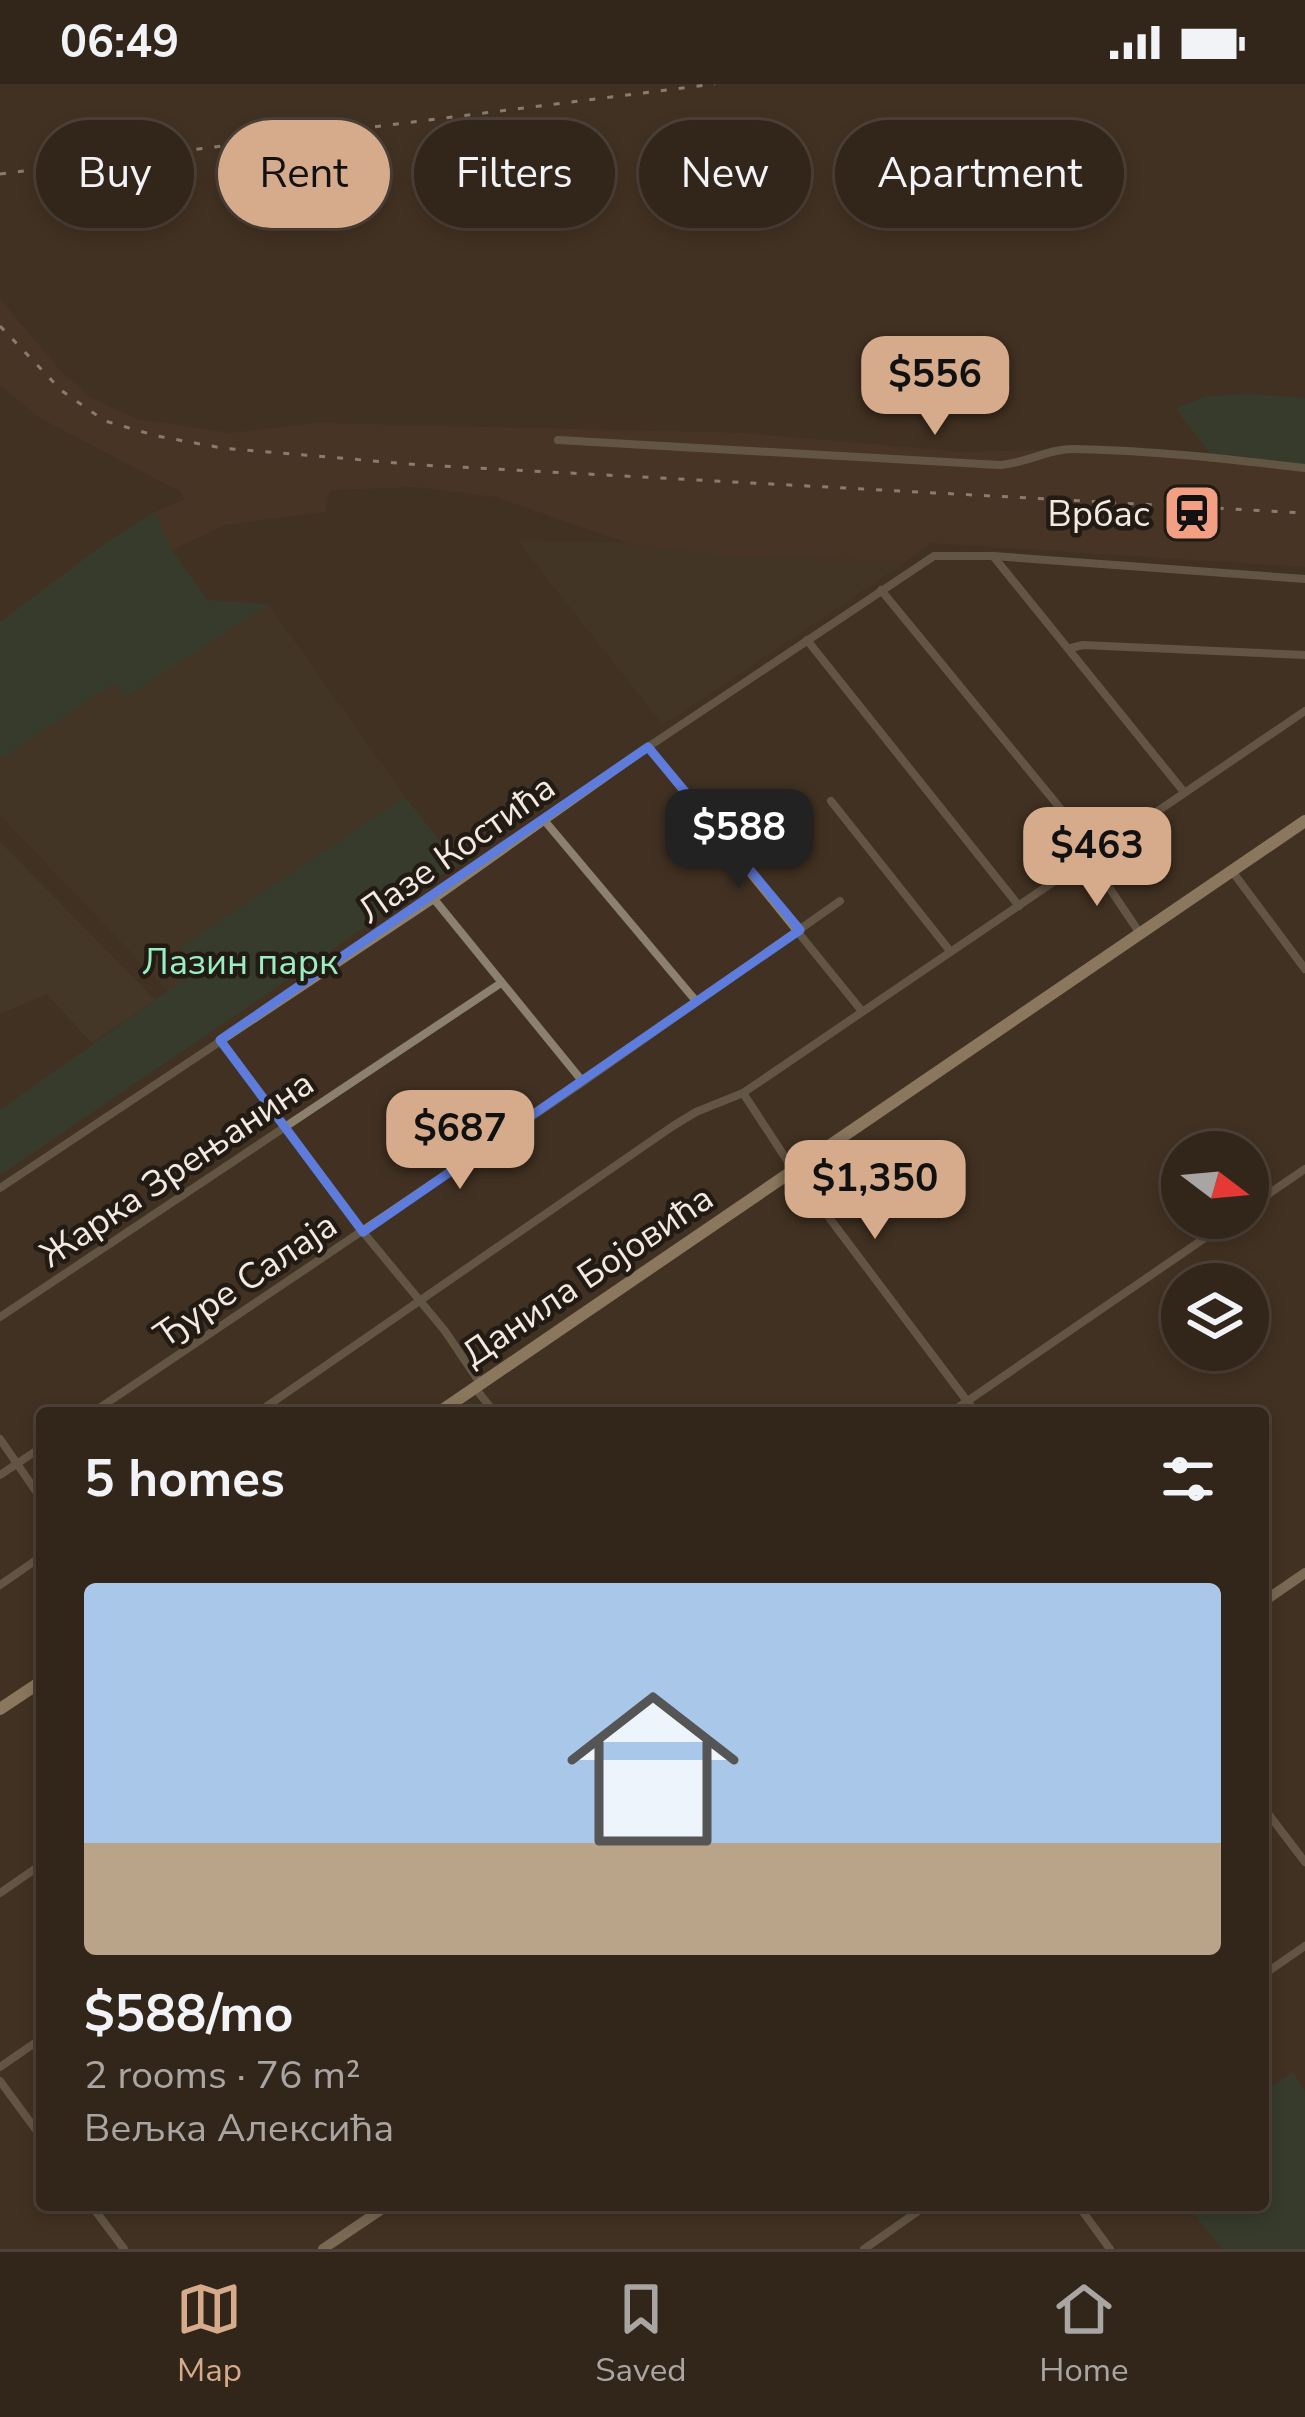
<!DOCTYPE html>
<html lang="en">
<head>
<meta charset="utf-8">
<style>
	body { margin:0; font-family:"Nunito Sans",sans-serif; background:#3a2d23; color:#f1f3f6; height:100vh; display:flex; flex-direction:column; font-size:45px; white-space:nowrap }
	* { box-sizing:border-box; margin:0 }
	p { font-size:39px; color:#a8a5a2 }
	.icon { flex:none; width:66px; height:66px; fill:none; stroke:currentColor; stroke-width:2; stroke-linecap:round; stroke-linejoin:round }
	.map { position:relative; flex:1; overflow:hidden }
	.side { position:absolute; left:36px; top:1323px; width:1233px; height:804px; display:flex; flex-direction:column; background:#32251a; border-radius:12px; box-shadow:0 6px 18px #0003,0 0 0 3px #4d4239 }
	.side>* { flex:none }
	.guide { position:absolute; left:36px; top:36px; width:1233px; height:108px; display:flex; gap:24px }
	.needle { width:78px; rotate:106deg }
	.buttons { position:absolute; left:1161px; top:1047px; display:grid; gap:24px }
	.buttons a { display:grid; place-items:center; width:108px; height:108px; border-radius:50%; background:#32251a; box-shadow:0 6px 18px #0003,0 0 0 3px #4d4239; font-size:60px }
	.price { position:absolute; translate:-50% -102px; padding:0 27px; border-radius:24px; background:#d6ab8b; color:#111; font-size:39px; line-height:78px; filter:drop-shadow(0 3px 6px #0008) }
	.price::after { content:''; position:absolute; left:50%; top:72px; width:36px; height:27px; margin-left:-18px; background:inherit; clip-path:polygon(0 0,100% 0,50% 100%) }
	.price.active { background:#222; color:#fff }
	ul { padding:0; list-style:none }
	li { display:grid; align-content:center; gap:24px; height:636px; padding:0 48px }
	li+li { border-top:3px solid #4d4239 }
	li span { display:grid; place-items:center; height:372px; border-radius:12px; color:#555 }
	li>.icon { margin-inline-start:auto }
	span .icon { width:216px; height:216px; fill:#fffc; stroke-width:1 }
	li b { font-size:51px }
	h2 { display:flex; justify-content:space-between; align-items:center; height:144px; padding:0 48px; font-size:51px }
	.pill { padding:0 42px; border-radius:54px; background:#32251a; box-shadow:0 6px 18px #0003,0 0 0 3px #4d4239; font-size:42px; line-height:108px }
	.pill.active { background:#d6ab8b; color:#111 }
	.status { display:flex; justify-content:space-between; align-items:center; height:84px; padding:0 60px; background:#32251a; direction:ltr }
	.status svg { height:33px; fill:currentColor }
	.tab-bar { display:flex; justify-content:space-around; align-items:center; height:168px; border-top:3px solid #4d4239; background:#32251a; font-size:33px; color:#a8a5a2 }
	.tab-bar a { display:grid; justify-items:center; gap:6px }
	.tab-bar .active { color:#d6ab8b }
	.map>svg:first-child { display:block }
	.commercial { fill:#4a3e30 }
	.industrial { fill:#443b2a }
	.built { fill:#4f3926 }
	.green { fill:#294839 }
	.lines { fill:none; stroke-linecap:round; stroke-linejoin:round }
	.street { stroke:#8c816e; stroke-width:8 }
	.secondary { stroke:#bdac8d; stroke-width:10 }
	.primary { stroke:#e3cda5; stroke-width:12 }
	.rail { stroke:#dfd4cb; stroke-width:3; stroke-dasharray:6 12; stroke-linecap:butt }
	.marked { fill:none; stroke:#5e7cdb; stroke-width:9; stroke-linejoin:round }
	.labels { text-anchor:middle; stroke-width:9; stroke-linejoin:round; paint-order:stroke }
	.poi-label { font-size:36px; fill:#f4e9e1; stroke:#221b14; text-anchor:end }
	.street-label { font-size:36px; fill:#f4e9e1; stroke:#221b14 }
	.park-label { font-size:36px; fill:#9bedc3; stroke:#221b14 }
</style>
</head>
<body>
<div class="status"><b>06:49</b><svg viewBox="0 0 49 12"><path d="M0 12V9h3v3zM5 12V6h3v6zM10 12V3h3v9zM15 12V0h3v12zM26 1h20v11H26zM47 4h2v5h-2z"/></svg></div>
<div class="map">
<svg width="1305" height="2165" viewBox="0 0 1305 2165">
	<rect width="100%" height="100%" fill="#423123"/>
	<polygon class="commercial" points="0,758 155,916 92,959 47,910 0,930"/>
	<g class="industrial">
		<polygon points="517,456 628,459 718,471 907,477 663,641"/>
		<polygon points="268,520 405,713 183,862 186,887 182,897 168,907 0,731 0,675 114,599 128,613"/>
	</g>
	<polygon class="built" points="0,215 60,286 89,313 137,335 231,349 317,339 744,349 962,368 1071,365 1305,384 1305,483 931,459 907,477 718,471 628,459 496,413 415,403 330,406 325,428 225,441 172,466 155,428 185,415 181,408 40,334 0,301"/>
	<g class="green">
		<polygon points="1250,310 1305,314 1305,384 1213,373 1176,325 1206,312"/>
		<polygon points="155,428 172,466 207,516 268,520 127,613 114,599 0,675 0,538 104,460"/>
		<polygon points="405,713 458,780 0,1091 0,1026 182,897 186,887 183,862"/>
		<polygon points="1293,1988 1305,2007 1305,2165 1222,2165 1187,2121 1263,2121 1263,2009"/>
	</g>
	<g class="lines">
		<g class="street">
			<path d="M558,356l441,25c26,-1 48,-16 73,-16 78,1 156,10 233,19"/>
			<polyline points="993,472 1184,708"/>
			<polyline points="881,506 1097,769"/>
			<polyline points="807,556 1019,822"/>
			<polyline points="1071,564 1083,561 1305,571"/>
			<polyline points="648,663 861,926"/>
			<polyline points="831,717 950,867"/>
			<polyline points="544,736 696,917"/>
			<polyline points="1090,775 1141,851"/>
			<polyline points="1232,787 1305,885"/>
			<polyline points="434,815 583,998"/>
			<polyline points="220,956 363,1148 445,1247 480,1299"/>
			<polyline points="743,1009 794,1087 976,1329"/>
			<polyline points="0,1104 434,815 648,663 934,472 993,472 1305,495"/>
			<polyline points="1248,1124 1305,1085"/>
			<polyline points="0,1233 501,899"/>
			<polyline points="475,1304 495,1329"/>
			<polyline points="92,1329 583,998 840,817"/>
			<polyline points="257,1329 673,1042 696,1028 743,1009 1305,627"/>
			<polyline points="950,1329 1234,1134"/>
			<polyline points="0,1355 42,1416"/>
			<polyline points="0,1391 42,1363"/>
			<polyline points="0,1501 42,1472"/>
			<polyline points="1263,1723 1305,1778"/>
			<polyline points="0,1809 42,1780"/>
			<polyline points="1263,1891 1305,1862"/>
			<polyline points="0,1983 42,1954"/>
			<polyline points="0,1997 42,2054"/>
			<polyline points="91,2121 124,2165"/>
			<polyline points="1078,2121 1110,2165"/>
			<polyline points="864,2165 927,2121"/>
		</g>
		<g class="secondary">
			<polyline points="1263,1518 1305,1489"/>
			<polyline points="323,2165 388,2121"/>
		</g>
		<g class="primary">
			<polyline points="438,1329 1305,737"/>
			<polyline points="0,1625 42,1597"/>
		</g>
		<g class="rail">
			<polyline points="0,90 715,0"/>
			<polyline points="0,242 62,307 105,337 157,352 222,364 421,381 1305,429"/>
		</g>
	</g>
	<path d="M0 0H1305V2165H0ZM648,663l152,183 -437,302 -143,-192z" fill="#423123" fill-opacity=".55" fill-rule="evenodd"/>
	<path class="marked" d="M648,663l152,183 -437,302 -143,-192z"/>
	<defs>
		<g id="station-square" transform="scale(3)"><rect x="-9" y="-9" width="18" height="18" rx="4" fill="#f39f83" stroke="#221b14"/><path d="M-3-6H3Q5-6 5-4V2Q5 4 3 4L4.5 6H3L1.5 4h-3L-3 6H-4.5L-3 4Q-5 4-5 2V-4Q-5-6-3-6ZM-3.5-4v3h7v-3ZM-3.5 1v1.5H-2V1ZM2 1v1.5H3.5V1Z" fill="#111"/></g>
	</defs>
	<g fill-rule="evenodd">
		<use href="#station-square" x="1192" y="429"/>
	</g>
	<g class="labels">
		<g class="poi-label">
			<text x="1150" y="442">Врбас</text>
		</g>
		<g class="street-label">
			<text transform="translate(456 764) rotate(-35)" y="13">Лазе Костића</text>
			<text transform="translate(176 1084) rotate(-34)" y="13">Жарка Зрењанина</text>
			<text transform="translate(587 1191) rotate(-34)" y="13">Данила Бојовића</text>
			<text transform="translate(245 1195) rotate(-34)" y="13">Ђуре Салаја</text>
		</g>
		<g class="park-label">
			<text x="240" y="890">Лазин парк</text>
		</g>
	</g>
</svg>
<div class="buttons">
<a><svg class="needle" viewBox="-14 -14 28 28"><path d="M0-13l5 13h-10z" fill="#e53935"/><path d="M0 13l5-13h-10z" fill="#a8a5a2"/></svg></a>
<a><svg class="icon" aria-label="layers" viewBox="0 0 24 24"><path d="M12 4l9 5-9 5-9-5zM3 14l9 5 9-5"/></svg></a>
</div>
<b class="price" style="left:935px;top:354px">$556</b>
<b class="price active" style="left:739px;top:807px">$588</b>
<b class="price" style="left:1097px;top:825px">$463</b>
<b class="price" style="left:460px;top:1108px">$687</b>
<b class="price" style="left:875px;top:1158px">$1,350</b>
<div class="guide">
<a class="pill">Buy</a>
<a class="pill active">Rent</a>
<a class="pill">Filters</a>
<a class="pill">New</a>
<a class="pill">Apartment</a>
</div>
<section class="side">
<h2>5 homes<svg class="icon" aria-label="filters" viewBox="0 0 24 24"><path d="M4 7h16M4 17h16"/><circle cx="9" cy="7" r="2"/><circle cx="15" cy="17" r="2"/></svg></h2>
<ul>
<li><span style="background:linear-gradient(#a9c7e8 70%,#b9a48a 0)"><svg class="icon" aria-label="home" viewBox="0 0 24 24"><path d="M3 11l9-7 9 7M6 9v11h12V9"/></svg></span><div><b>$588/mo</b><p>2 rooms · 76 m²</p><p>Вељка Алексића</p></div></li>
</ul>
</section>
</div>
<nav class="tab-bar">
<a class="active"><svg class="icon" aria-label="map" viewBox="0 0 24 24"><path d="M3 6l6-2 6 2 6-2v14l-6 2-6-2-6 2zM9 4v14M15 6v14"/></svg>Map</a>
<a><svg class="icon" aria-label="saved" viewBox="0 0 24 24"><path d="M7 4h10v16l-5-4-5 4z"/></svg>Saved</a>
<a><svg class="icon" aria-label="home" viewBox="0 0 24 24"><path d="M3 11l9-7 9 7M6 9v11h12V9"/></svg>Home</a>
</nav>
</body>
</html>
